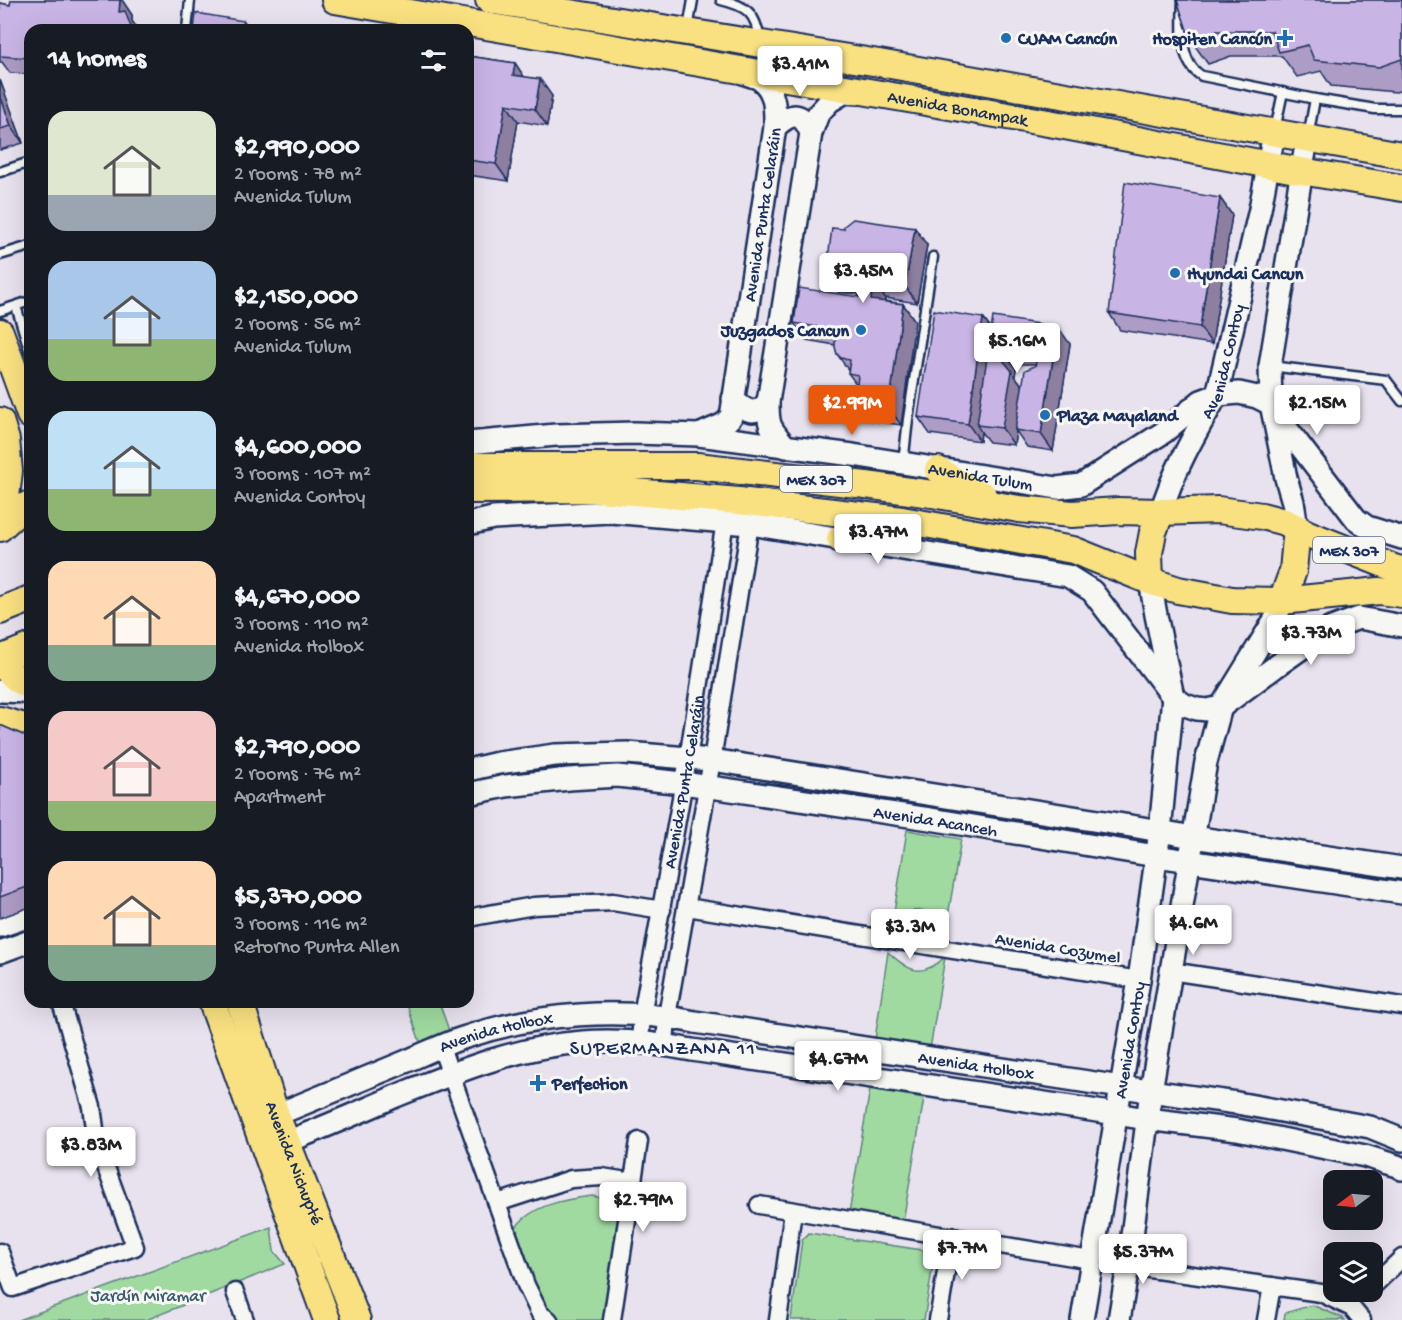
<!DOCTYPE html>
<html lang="en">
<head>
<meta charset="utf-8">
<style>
	body { margin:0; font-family:"Gochi Hand",sans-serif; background:#242831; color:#f1f3f6; height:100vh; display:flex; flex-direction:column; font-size:22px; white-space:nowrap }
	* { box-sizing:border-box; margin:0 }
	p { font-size:20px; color:#9ea1a6 }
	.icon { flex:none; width:33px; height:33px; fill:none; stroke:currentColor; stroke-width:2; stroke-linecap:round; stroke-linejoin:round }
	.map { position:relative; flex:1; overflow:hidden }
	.side { position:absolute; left:24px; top:24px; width:450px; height:984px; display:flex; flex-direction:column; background:#171b24; border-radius:18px; box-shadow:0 6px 24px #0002 }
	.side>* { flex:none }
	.needle { width:39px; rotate:254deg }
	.buttons { position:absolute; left:1323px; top:1170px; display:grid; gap:12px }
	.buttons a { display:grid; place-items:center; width:60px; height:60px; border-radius:12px; background:#171b24; box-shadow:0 6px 24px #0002; font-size:30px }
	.price { position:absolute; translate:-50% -51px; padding:0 14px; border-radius:6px; background:#fff; color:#222; font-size:20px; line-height:39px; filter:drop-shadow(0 2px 3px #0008) }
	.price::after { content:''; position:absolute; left:50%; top:36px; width:18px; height:14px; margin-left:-9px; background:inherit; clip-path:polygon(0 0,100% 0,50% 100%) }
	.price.current { background:#ea580c; color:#fff }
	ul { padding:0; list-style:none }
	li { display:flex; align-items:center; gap:18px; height:150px; padding:0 24px }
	li span { display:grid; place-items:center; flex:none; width:168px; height:120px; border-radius:18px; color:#555 }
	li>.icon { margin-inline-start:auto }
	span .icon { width:72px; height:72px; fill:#fffc; stroke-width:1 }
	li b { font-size:26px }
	h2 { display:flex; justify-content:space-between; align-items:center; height:72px; padding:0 24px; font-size:26px }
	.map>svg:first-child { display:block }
	.green { fill:#a0daa0; stroke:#5e847f; stroke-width:1.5 }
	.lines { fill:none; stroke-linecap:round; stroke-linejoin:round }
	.service-casing { stroke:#1b2f5e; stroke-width:13 }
	.minor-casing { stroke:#1b2f5e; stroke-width:21 }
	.tertiary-casing { stroke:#1b2f5e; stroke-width:26 }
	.primary-casing { stroke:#1b2f5e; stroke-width:30 }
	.service { stroke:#f6f6f2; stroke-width:8 }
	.minor { stroke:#f6f6f2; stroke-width:16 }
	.tertiary { stroke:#f6f6f2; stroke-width:21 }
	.primary { stroke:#f9e181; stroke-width:26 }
	.wall { fill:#ad9cc5; stroke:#1b2f5e; stroke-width:1.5; fill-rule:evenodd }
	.shaded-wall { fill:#8d7fa0; stroke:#1b2f5e; stroke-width:1.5 }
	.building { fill:#c9b5e5; stroke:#1b2f5e; stroke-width:1.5 }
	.poi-dot { fill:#1f6fb2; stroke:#f6f6f2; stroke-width:2 }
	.labels { text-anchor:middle; stroke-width:6; stroke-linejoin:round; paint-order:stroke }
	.shield { fill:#f6f6f2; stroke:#5d6b8a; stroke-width:1.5 }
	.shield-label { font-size:16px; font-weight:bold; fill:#1b2f5e }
	.poi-label { font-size:18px; font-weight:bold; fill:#1b2f5e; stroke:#f6f6f2; text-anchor:start }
	.street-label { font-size:18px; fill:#1b2f5e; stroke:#f6f6f2 }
	.park-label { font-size:18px; fill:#3c5a6e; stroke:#f6f6f2 }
	.neighbourhood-label { font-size:20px; letter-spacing:1.5px; fill:#1b2f5e; stroke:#f6f6f2 }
</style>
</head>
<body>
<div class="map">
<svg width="1402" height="1320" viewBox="0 0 1402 1320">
	<rect width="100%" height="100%" fill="#e8e2ee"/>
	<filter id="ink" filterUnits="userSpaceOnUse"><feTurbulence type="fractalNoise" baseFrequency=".0167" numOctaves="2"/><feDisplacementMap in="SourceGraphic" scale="12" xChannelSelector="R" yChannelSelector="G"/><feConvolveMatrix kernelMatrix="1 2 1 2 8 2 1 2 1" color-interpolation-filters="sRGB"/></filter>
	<g filter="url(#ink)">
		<g class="green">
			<path d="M907,830l54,9 -15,89c-14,-21 -33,-22 -53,-9z"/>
			<path d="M888,952c21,19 33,27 57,5l-16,99 -55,-10z"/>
			<polygon points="406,1002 439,1002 453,1042 424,1053"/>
			<polygon points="870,1089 924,1098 903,1222 849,1213"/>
			<path d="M592,1196l21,4 8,7 -14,113h-52l-12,-13 -25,-66 -3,-12c15,-24 51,-30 77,-33z"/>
			<polygon points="271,1227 274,1251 285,1264 146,1320 18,1320"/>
			<polygon points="809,1233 935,1252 924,1320 791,1320 802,1240"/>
			<polygon points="1312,1305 1343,1318 1345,1320 1284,1320 1285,1313"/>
		</g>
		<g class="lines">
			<g class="service-casing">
				<g id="service">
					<path d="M721,0c26,6 35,13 39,41"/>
					<path d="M1183,0c-1,24 -5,63 19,76l113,23 60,10h27"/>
					<polyline points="688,29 693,0"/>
					<polyline points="187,30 190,0"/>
					<polyline points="1275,130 1283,92"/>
					<polyline points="1308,137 1315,99"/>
					<polyline points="0,172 30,162"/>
					<polyline points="0,255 30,246"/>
					<polyline points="16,306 30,352"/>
					<polyline points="0,311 30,301"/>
					<polyline points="1270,366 1386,380 1402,401"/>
					<polyline points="903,464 908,419 933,257"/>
				</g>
			</g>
			<g class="minor-casing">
				<g id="minor">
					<polyline points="687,907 1139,980"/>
					<polyline points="468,919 478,916 534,906 613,902 662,910"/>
					<polyline points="1170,971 1402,1006"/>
					<path id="s1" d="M640,1042l2,-27 46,-256 37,-238"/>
					<polyline points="665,1045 667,1016 712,760 750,524"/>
					<polyline points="441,1047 526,1285 540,1314 549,1320"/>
					<polyline points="497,1203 571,1179 602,1177 633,1182"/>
					<polyline points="759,1205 1091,1260"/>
					<polyline points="0,1252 13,1288 135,1247 97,1143 92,1107 61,1002"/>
					<polyline points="1128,1266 1321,1293 1352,1308 1362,1320"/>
					<polyline points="1372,1287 1402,1258"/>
					<polyline points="235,1292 245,1320"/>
					<polyline points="612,1320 639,1141"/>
					<polyline points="778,1320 793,1211"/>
					<polyline points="938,1320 952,1236"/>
					<polyline points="1266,1320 1272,1286"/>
				</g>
			</g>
			<g class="tertiary-casing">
				<g id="tertiary">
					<path d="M775,127c17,-15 27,-16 36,6"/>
					<path d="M733,399c12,12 22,18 35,3"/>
					<path id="s2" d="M699,435l25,-11 7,-7 44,-290c0,-16 1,-35 -13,-46 -4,-4 -12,-5 -18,-8"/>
					<path id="s3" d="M468,443l88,-8 79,-2 64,2 154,20 204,33 24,-3 83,-53 37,-31 16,-6 22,-2 18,4 14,7 17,26 68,89 11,8 35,11"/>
					<path d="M786,447c-16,-20 -18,-19 -18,-45l43,-269 7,-19 12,-13 15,-9 14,1"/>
					<path id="s4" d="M1161,512c12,-41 35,-80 56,-117l43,-186 14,-76"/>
					<polyline points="468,524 493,518 611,512 750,524 1068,576 1092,591 1173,697 1185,705 1197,709 1208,710 1221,707 1275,667 1329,629 1359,618 1402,626"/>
					<polyline points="1297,528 1293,502 1286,478 1271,404 1270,366 1307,139"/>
					<polyline points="0,691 30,692"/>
					<polyline points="468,770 498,763 555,755 627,753 712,760 1137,827 1193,837 1402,868"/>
					<path id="s5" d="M468,794l38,-8 63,-7 48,-3 66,7 247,36 226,37 246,37"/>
					<polyline points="0,926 30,916"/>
					<polyline points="0,952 30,941"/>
					<path id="s6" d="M276,1115c44,-18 87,-36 131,-54 19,-8 39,-18 59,-24 71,-24 155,-30 229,-15l426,65 116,16 133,24 32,13"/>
					<path d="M287,1142c37,-15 73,-30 109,-46 62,-25 120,-49 187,-54 37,-3 73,1 109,8l399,60 56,9 90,11 128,26 32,10 5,3"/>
					<path id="s7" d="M1082,1320l57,-340 21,-149 13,-134 -17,-82 -6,-34"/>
					<polyline points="1119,1320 1128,1266 1151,1091 1206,762 1221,707 1277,616 1282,601"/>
				</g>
			</g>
			<g class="primary-casing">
				<g id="primary">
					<path id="s8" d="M335,0l719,124 247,47 101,17"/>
					<polyline points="489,0 879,63 1402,155"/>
					<polyline points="0,332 30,415"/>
					<polyline points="0,421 6,440 9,471 3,524"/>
					<polyline points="468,466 697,466 866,485 932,494 1019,509 1072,514 1118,511 1161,512 1218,510 1262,516 1285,522 1308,534 1394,568 1402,570"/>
					<polyline points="938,470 970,490 983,495"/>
					<polyline points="468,490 599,489 739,501 902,520 1073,550 1150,581 1178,590 1232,600 1282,601 1379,591 1402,594"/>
					<polyline points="0,528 22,508 30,504"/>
					<polyline points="840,539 887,520"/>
					<polyline points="1150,581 1149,553 1153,532 1161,512"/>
					<polyline points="1282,601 1293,571 1297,528"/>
					<polyline points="0,611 30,599"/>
					<polyline points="0,659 30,647"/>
					<polyline points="0,663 17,679 30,686"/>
					<polyline points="0,720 21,726 30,730"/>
					<polyline points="212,1002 327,1320"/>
					<path id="s9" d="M240,1002l36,113 81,205"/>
				</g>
			</g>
			<use href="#service" class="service"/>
			<use href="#minor" class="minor"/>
			<use href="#tertiary" class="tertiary"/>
			<use href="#primary" class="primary"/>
		</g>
		<g class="wall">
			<polygon points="11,0 122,0 132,15 132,21 137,28 30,30 30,74 10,73 2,62 0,62 0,3 10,5"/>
			<polygon points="1177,0 1402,0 1402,90 1396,92 1331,86 1321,71 1297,77 1282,56 1231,56 1208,64 1190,39"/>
			<polygon points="468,56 515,63 524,77 552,96 547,126 518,121 508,181 468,175"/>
			<polygon points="0,80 23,143 0,150"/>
			<polygon points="1220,198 1232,215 1212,344 1120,330 1109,313"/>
			<polygon points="927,245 917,303 885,298 885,301 903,304 915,321 901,425 866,420 855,403 857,385 848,373 849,371 837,354 835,345 806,340 794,323 859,297 859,294 838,292 826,275"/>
			<path d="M983,318l8,11 79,15 -17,107 -26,-4 -11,-16 -2,14 -25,-3 -8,-10 -1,9 -50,-7 -12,-17zM1022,364h14l-1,2 -13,19 -7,-9 1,-7z"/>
			<polygon points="0,725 30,738 30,907 0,918"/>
		</g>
		<g class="shaded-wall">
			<polygon points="120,0 122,0 132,15 132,21 137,30 132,30 119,12"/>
			<polygon points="244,21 250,30 243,30"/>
			<polygon points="515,63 527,81 513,75"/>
			<polygon points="540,79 552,96 547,126 535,109"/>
			<polygon points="0,80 23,143 11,126 0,95"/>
			<polygon points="506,104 518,121 508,181 496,164"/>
			<polygon points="1220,198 1232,215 1212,344 1200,327"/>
			<polygon points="915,228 927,245 917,303 905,286"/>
			<polygon points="873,281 885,298 883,317 871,300"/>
			<polygon points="903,304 915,321 901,425 889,408"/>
			<polygon points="983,318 995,335 977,425 981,432 980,441 968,424"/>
			<polygon points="1058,327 1070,344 1053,451 1041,434"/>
			<polygon points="1004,352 1016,369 1015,376 1024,388 1015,430 1016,431 1014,445 1002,428"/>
		</g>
		<g class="building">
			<polygon points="11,0 120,0 119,12 125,11 132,30 30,30 30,58 0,56 0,3 10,5"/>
			<polygon points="1177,0 1402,0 1402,59 1379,67 1314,60 1308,45 1279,52 1272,31 1213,31 1190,39"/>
			<polygon points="196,13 244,21 243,30 194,30"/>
			<polygon points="468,56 515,63 513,75 540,79 535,109 506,104 496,164 468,160"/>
			<polygon points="0,95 11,126 0,129"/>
			<polygon points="1125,182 1220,198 1200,327 1109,313"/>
			<polygon points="853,219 915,228 905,286 873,281 871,300 903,304 889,408 855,403 858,375 848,373 850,360 841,358 837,354 835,347 835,341 840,331 794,323 799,288 859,297 860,279 826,275 832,228 844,229 844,226"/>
			<polygon points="934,310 983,318 968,424 918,417"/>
			<polygon points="993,317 1058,327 1041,434 1015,430 1025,370 1035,366 1038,353 1028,346 1010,347 1004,352 1003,360 1012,371 1002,428 977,425"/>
			<polygon points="0,725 30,738 30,886 0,897"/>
		</g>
	</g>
	<g class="poi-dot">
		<circle cx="1006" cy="38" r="6"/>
		<path d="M1282 29h6v6h6v6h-6v6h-6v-6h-6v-6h6z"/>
		<circle cx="1175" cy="273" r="6"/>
		<circle cx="861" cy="330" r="6"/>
		<circle cx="1045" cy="415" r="6"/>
		<path d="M535 1074h6v6h6v6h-6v6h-6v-6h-6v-6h6z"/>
	</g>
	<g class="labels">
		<g class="shield">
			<rect x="780" y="466" width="72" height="26" rx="4.5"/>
			<rect x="1313" y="537" width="72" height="26" rx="4.5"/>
		</g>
		<g class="shield-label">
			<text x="816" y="485">MEX 307</text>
			<text x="1349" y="556">MEX 307</text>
		</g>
		<g class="poi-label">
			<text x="1018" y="44">CUAM Cancún</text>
			<text x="1272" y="44" text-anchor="end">Hospiten Cancún</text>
			<text x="1187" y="279">Hyundai Cancun</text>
			<text x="849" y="336" text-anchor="end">Juzgados Cancun</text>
			<text x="1057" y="421">Plaza Mayaland</text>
			<text x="552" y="1089">Perfection</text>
		</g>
		<g class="street-label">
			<text dy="6" stroke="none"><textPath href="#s8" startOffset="632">Avenida Bonampak</textPath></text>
			<text dy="6" stroke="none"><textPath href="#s2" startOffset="242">Avenida Punta Celaráin</textPath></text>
			<text dy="6" stroke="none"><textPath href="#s4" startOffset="164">Avenida Contoy</textPath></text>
			<text dy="6" stroke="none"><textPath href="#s3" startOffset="516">Avenida Tulum</textPath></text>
			<text dy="6" stroke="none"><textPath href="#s1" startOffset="264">Avenida Punta Celaráin</textPath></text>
			<text dy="6" stroke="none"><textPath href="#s5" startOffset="472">Avenida Acanceh</textPath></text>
			<text transform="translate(1058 947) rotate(9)" y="6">Avenida Cozumel</text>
			<text dy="6" stroke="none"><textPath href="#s6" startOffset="236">Avenida Holbox</textPath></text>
			<text dy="6" stroke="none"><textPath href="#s7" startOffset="284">Avenida Contoy</textPath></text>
			<text dy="6" stroke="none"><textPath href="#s6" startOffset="722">Avenida Holbox</textPath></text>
			<text dy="6" stroke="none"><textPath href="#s9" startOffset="170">Avenida Nichupté</textPath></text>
		</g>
		<g class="park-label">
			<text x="148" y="1301">Jardín Miramar</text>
		</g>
		<g class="neighbourhood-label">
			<text x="663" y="1054">SUPERMANZANA 11</text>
		</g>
	</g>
</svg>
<div class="buttons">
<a><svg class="needle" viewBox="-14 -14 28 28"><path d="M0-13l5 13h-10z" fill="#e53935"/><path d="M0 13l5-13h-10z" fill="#9ea1a6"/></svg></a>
<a><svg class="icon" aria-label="layers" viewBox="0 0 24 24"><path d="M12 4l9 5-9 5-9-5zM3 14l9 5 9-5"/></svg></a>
</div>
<b class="price" style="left:800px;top:97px">$3.41M</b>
<b class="price" style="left:863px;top:304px">$3.45M</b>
<b class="price" style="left:1017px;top:374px">$5.16M</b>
<b class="price current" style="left:852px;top:436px">$2.99M</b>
<b class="price" style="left:1317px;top:436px">$2.15M</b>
<b class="price" style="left:878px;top:565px">$3.47M</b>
<b class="price" style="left:1311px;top:666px">$3.73M</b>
<b class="price" style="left:1193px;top:956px">$4.6M</b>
<b class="price" style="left:910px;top:960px">$3.3M</b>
<b class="price" style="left:838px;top:1092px">$4.67M</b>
<b class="price" style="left:91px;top:1178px">$3.83M</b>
<b class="price" style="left:643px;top:1233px">$2.79M</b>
<b class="price" style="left:962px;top:1281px">$7.7M</b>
<b class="price" style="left:1143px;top:1285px">$5.37M</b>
<section class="side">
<h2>14 homes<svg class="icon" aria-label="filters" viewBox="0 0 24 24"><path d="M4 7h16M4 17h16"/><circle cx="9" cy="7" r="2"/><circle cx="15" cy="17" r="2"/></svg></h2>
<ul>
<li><span style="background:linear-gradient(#dfe7d0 70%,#9aa5b1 0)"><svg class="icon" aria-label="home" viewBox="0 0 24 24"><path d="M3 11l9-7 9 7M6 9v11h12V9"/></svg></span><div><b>$2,990,000</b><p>2 rooms · 78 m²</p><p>Avenida Tulum</p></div></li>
<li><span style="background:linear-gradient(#a9c7e8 65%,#8fb573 0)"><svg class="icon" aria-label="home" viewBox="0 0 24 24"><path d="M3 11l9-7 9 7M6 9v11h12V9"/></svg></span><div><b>$2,150,000</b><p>2 rooms · 56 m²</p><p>Avenida Tulum</p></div></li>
<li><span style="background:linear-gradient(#bfe0f5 65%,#8fb573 0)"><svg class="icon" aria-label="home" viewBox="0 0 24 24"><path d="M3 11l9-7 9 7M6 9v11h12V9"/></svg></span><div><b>$4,600,000</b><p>3 rooms · 107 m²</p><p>Avenida Contoy</p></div></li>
<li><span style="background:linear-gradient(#ffd9b3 70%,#7fa58c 0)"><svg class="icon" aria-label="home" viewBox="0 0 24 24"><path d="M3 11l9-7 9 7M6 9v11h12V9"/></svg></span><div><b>$4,670,000</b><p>3 rooms · 110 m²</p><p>Avenida Holbox</p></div></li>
<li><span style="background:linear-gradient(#f6c9c9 75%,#8fb573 0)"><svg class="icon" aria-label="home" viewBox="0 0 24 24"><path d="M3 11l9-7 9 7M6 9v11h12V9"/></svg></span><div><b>$2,790,000</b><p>2 rooms · 76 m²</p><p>Apartment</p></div></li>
<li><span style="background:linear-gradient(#ffd9b3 70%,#7fa58c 0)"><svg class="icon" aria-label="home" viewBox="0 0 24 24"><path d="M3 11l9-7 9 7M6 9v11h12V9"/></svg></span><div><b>$5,370,000</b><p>3 rooms · 116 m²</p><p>Retorno Punta Allen</p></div></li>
</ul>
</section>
</div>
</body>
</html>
